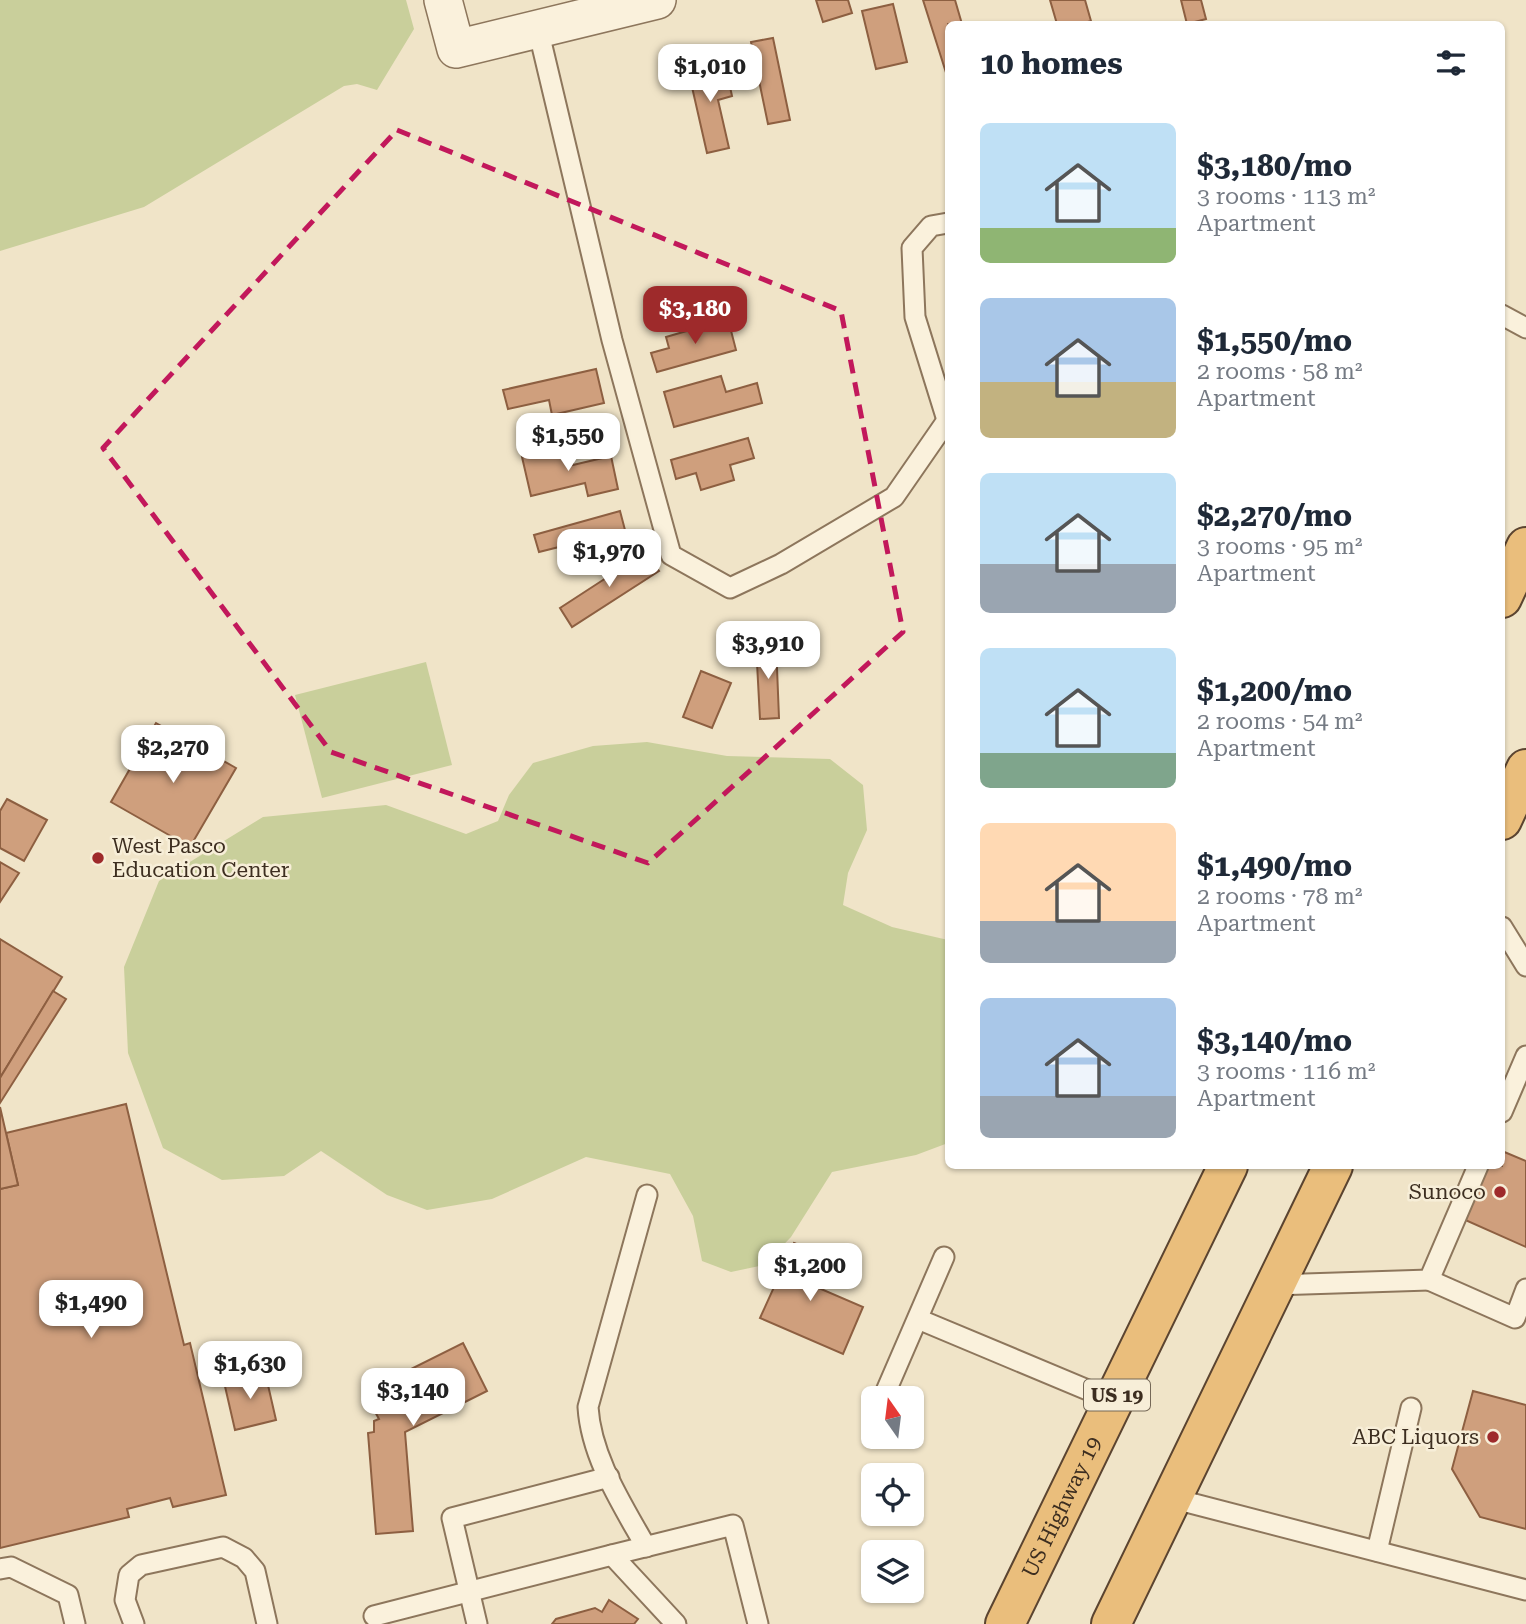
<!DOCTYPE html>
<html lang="en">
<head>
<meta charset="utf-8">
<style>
	body { margin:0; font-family:"Roboto Serif",serif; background:#f2f2f3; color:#1f2937; height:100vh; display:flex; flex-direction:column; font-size:26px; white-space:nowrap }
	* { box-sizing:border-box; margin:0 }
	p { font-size:23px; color:#747a83 }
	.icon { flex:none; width:38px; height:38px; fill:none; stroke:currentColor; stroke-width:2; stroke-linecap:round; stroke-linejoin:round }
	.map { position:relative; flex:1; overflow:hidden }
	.side { position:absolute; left:945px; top:21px; width:560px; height:1148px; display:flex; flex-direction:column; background:#fff; border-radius:10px; box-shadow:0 2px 5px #0004 }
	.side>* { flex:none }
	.needle { width:46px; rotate:346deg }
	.fabs { position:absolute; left:861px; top:1386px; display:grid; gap:14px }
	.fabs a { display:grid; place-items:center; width:63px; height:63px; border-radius:10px; background:#fff; box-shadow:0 2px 5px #0004; font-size:35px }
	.price { position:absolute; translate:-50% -60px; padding:0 16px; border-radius:14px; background:#fff; color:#222; font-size:23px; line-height:46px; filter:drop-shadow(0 2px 4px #0008) }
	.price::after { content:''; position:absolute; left:50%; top:42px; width:21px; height:16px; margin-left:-10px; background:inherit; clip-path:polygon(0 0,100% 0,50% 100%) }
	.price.selected { background:#9e2a2b; color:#fff }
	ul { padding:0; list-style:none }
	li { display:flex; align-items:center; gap:21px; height:175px; padding:0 35px }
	li span { display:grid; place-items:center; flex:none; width:196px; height:140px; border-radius:10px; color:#555 }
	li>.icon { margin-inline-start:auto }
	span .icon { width:84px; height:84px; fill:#fffc; stroke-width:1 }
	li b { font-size:30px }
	h2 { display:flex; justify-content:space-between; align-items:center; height:84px; padding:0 35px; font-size:30px }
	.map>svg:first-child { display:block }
	.green { fill:#c9cf9b }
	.building { fill:#cf9f7d; stroke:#8d5f41; stroke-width:2 }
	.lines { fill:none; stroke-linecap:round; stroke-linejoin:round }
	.service-casing { stroke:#8d765c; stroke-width:23 }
	.minor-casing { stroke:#8d765c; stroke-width:40 }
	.trunk-casing { stroke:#5b4430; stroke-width:42 }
	.service { stroke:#faf1dc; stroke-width:19 }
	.minor { stroke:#faf1dc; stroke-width:37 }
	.trunk { stroke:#eabe7c; stroke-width:38 }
	.marked { fill:none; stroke:#c2185b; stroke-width:5; stroke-dasharray:14 9; stroke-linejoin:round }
	.poi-dot { fill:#9e2a2b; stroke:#f7eed8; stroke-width:2.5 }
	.labels { text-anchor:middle; stroke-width:5; stroke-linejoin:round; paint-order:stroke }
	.shield { fill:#f7eed8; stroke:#756857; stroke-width:2 }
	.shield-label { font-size:19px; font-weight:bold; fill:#3d2e20 }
	.poi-label { font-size:21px; fill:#3d2e20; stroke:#f7eed8; text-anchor:end }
	.street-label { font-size:21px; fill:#3d2e20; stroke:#f7eed8 }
</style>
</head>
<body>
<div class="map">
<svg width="1526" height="1624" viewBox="0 0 1526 1624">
	<rect width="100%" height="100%" fill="#f0e4c8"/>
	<g class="green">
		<polygon points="0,0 406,0 414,29 377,90 357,84 344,86 144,207 0,251"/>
		<polygon points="426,662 452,765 322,798 295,695"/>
		<polygon points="647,742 727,756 830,759 863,785 867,830 848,873 843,905 892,927 948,940 948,1143 916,1155 832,1172 791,1237 764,1265 731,1272 702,1261 693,1216 670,1174 586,1157 492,1199 427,1210 387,1195 321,1151 284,1176 222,1180 163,1148 128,1053 124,967 159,881 263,817 386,805 466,834 498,821 509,795 533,763 593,746"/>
	</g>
	<g class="building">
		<polygon points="816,0 848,0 852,13 823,22"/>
		<polygon points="923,0 955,0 962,24 948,24 948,79"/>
		<polygon points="1050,0 1085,0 1091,21 1081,24 1057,24"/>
		<polygon points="1181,0 1201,0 1206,19 1187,24"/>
		<polygon points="893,4 907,62 876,69 862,11"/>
		<polygon points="773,38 790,120 768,124 751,42"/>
		<polygon points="708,60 712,77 727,73 732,96 718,100 729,148 707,153 687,65"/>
		<polygon points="728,319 736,350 657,372 651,353 669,348 666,337"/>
		<polygon points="596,369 604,403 552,415 549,400 508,409 503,390"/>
		<polygon points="721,376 726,392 757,383 762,403 674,427 664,392"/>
		<polygon points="748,438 754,458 730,465 734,480 701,490 696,473 676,479 671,460"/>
		<polygon points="569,447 573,465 611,456 618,489 588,496 585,483 531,496 522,457"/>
		<polygon points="620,511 625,530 607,535 612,554 569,566 563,546 539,552 534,535"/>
		<polygon points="646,552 659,571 572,627 560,608"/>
		<polygon points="776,643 779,718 760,719 756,644"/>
		<polygon points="701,671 731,683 712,728 683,717"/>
		<polygon points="156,723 236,768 190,847 111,802"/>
		<polygon points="7,799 47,820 24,861 0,848 0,811"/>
		<polygon points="0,862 19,873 0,902"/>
		<polygon points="0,939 62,977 0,1078"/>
		<polygon points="53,991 66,999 0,1103 0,1078"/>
		<polygon points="126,1104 184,1345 190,1343 226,1495 173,1507 170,1498 127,1509 129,1517 0,1548 0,1189 18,1185 6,1133"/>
		<polygon points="0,1107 18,1185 0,1189"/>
		<polygon points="1502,1151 1526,1161 1526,1247 1463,1219 1487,1166 1502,1166"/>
		<polygon points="794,1243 827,1257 814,1286 863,1307 843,1354 760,1318"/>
		<polygon points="463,1343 487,1391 405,1432 413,1531 376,1534 368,1433 374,1432 374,1421 379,1419 374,1410 388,1403 379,1385"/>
		<polygon points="265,1372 276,1420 235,1430 224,1382"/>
		<polygon points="1473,1391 1526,1405 1526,1529 1480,1517 1452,1469"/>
		<polygon points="609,1600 638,1619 634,1624 552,1624 556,1619 595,1608 602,1612"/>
	</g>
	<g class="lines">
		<g class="service-casing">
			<g id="service">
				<polyline points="538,29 612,340 671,555 730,588 781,564 894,497 948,419"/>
				<polyline points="1502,315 1526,328"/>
				<polyline points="947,420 915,317 912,248 931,226 948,223"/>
				<polyline points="1502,927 1526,966"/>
				<polyline points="1502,1112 1526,1056"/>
				<polyline points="1429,1280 1515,1318 1526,1289"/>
				<polyline points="1274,1285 1429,1280 1478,1166"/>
				<polyline points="918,1319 1114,1401"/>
				<polyline points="883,1398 944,1257"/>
				<polyline points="1171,1498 1526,1590"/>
				<path d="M646,1547c-24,-43 -55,-90 -58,-140l59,-212"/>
				<polyline points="1377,1551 1411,1408"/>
				<polyline points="612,1555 733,1525 758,1624"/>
				<polyline points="0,1569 11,1567 68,1595 75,1624"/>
				<polyline points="374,1616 612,1555 676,1624"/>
				<polyline points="134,1624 125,1600 129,1575 141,1565 223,1547 244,1558 255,1571 267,1624"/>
				<polyline points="477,1624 452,1518 609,1477"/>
			</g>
		</g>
		<g class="minor-casing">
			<polyline id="minor" points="443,0 456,49 657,0"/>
		</g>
		<g class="trunk-casing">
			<g id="trunk">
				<polyline points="1502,598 1526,547"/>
				<polyline points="1502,820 1526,769"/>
				<path id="s1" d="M1005,1624l223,-458"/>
				<polyline points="1111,1624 1333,1166"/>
			</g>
		</g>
		<use href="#service" class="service"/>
		<use href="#minor" class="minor"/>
		<use href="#trunk" class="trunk"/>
	</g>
	<path class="marked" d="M397,130l444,181 62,321 -255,231 -317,-111 -228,-304z"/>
	<g class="poi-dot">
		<circle cx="98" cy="858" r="7"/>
		<circle cx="1500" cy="1192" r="7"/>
		<circle cx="1493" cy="1437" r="7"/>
	</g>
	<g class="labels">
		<rect class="shield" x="1084" y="1379.5" width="66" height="31" rx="5"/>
		<g class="shield-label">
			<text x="1117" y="1402">US 19</text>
		</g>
		<g class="poi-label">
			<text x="112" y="853" text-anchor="start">West Pasco<tspan x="112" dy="24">Education Center</tspan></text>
			<text x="1486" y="1199">Sunoco</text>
			<text x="1479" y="1444">ABC Liquors</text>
		</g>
		<g class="street-label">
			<text dy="7" stroke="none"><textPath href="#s1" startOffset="130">US Highway 19</textPath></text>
		</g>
	</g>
</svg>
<div class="fabs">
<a><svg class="needle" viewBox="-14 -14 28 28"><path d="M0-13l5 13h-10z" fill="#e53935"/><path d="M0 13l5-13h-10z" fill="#747a83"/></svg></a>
<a><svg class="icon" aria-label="locate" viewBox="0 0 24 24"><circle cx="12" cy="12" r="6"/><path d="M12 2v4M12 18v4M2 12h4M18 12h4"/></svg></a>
<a><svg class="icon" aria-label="layers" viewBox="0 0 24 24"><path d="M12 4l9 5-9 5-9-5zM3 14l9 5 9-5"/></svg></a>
</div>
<b class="price" style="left:710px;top:104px">$1,010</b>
<b class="price selected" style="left:695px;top:346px">$3,180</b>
<b class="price" style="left:568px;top:473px">$1,550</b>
<b class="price" style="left:609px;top:589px">$1,970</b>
<b class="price" style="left:768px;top:681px">$3,910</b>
<b class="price" style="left:173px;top:785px">$2,270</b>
<b class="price" style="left:810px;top:1303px">$1,200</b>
<b class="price" style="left:91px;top:1340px">$1,490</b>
<b class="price" style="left:250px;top:1401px">$1,630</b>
<b class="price" style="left:413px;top:1428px">$3,140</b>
<section class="side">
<h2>10 homes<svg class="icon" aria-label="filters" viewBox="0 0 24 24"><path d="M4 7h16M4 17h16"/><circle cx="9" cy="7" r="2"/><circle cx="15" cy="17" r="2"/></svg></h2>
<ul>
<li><span style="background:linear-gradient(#bfe0f5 75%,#8fb573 0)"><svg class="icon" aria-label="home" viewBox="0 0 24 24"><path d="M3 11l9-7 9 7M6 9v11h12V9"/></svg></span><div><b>$3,180/mo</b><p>3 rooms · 113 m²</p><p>Apartment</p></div></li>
<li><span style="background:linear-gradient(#a9c7e8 60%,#c2b280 0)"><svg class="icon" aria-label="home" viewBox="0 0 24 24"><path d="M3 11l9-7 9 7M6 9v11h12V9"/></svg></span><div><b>$1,550/mo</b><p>2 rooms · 58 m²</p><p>Apartment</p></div></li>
<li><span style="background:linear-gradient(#bfe0f5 65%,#9aa5b1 0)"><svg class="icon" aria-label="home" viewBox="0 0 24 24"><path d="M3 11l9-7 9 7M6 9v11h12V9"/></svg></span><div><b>$2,270/mo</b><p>3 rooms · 95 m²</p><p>Apartment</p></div></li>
<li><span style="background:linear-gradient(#bfe0f5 75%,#7fa58c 0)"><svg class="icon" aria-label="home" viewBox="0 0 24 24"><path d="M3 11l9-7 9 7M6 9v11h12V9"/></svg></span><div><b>$1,200/mo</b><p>2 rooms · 54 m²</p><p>Apartment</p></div></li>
<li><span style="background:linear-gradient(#ffd9b3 70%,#9aa5b1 0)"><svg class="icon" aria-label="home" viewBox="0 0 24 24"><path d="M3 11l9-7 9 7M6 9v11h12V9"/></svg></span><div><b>$1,490/mo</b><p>2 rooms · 78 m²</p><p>Apartment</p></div></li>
<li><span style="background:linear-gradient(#a9c7e8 70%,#9aa5b1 0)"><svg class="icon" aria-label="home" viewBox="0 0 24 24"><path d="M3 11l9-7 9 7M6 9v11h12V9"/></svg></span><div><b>$3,140/mo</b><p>3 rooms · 116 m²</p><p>Apartment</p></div></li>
</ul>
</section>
</div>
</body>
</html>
